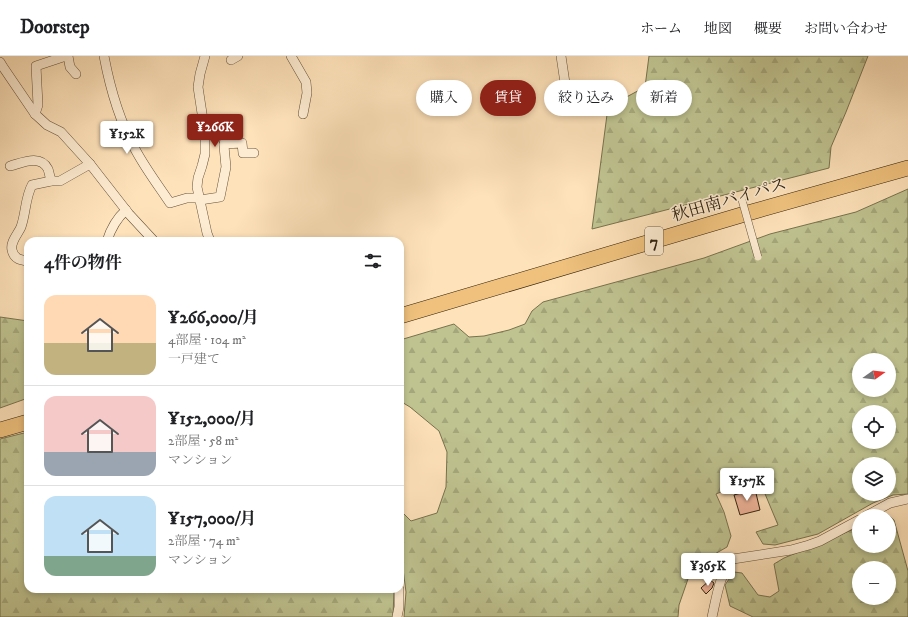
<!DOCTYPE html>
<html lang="ja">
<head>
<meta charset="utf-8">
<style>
	body { margin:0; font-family:"IM FELL DW Pica","Noto Serif JP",serif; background:#f2f2f2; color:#202124; height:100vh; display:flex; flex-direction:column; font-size:15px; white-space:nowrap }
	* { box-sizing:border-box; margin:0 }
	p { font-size:13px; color:#757577 }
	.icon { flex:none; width:22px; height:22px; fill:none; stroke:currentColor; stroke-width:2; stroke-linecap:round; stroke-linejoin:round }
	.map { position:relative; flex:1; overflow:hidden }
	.details { position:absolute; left:24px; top:181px; width:380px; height:356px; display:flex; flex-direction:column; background:#fff; border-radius:12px; box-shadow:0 2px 6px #0003 }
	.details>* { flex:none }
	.hud { position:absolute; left:416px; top:24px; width:380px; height:36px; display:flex; gap:8px }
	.needle { width:26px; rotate:76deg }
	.fabs { position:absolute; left:852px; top:297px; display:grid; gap:8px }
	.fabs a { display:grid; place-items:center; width:44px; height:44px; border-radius:50%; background:#fff; box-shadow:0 2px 6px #0003; font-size:20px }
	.price { position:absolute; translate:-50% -34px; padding:0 9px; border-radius:4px; background:#fff; color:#222; font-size:13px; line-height:26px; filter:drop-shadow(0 1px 2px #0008) }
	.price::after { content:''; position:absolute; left:50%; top:24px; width:12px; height:9px; margin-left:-6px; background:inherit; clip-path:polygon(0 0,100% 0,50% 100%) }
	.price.active { background:#8f2418; color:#fff }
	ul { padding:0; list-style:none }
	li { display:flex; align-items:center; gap:12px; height:100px; padding:0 20px }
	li+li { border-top:1px solid #e0e0e0 }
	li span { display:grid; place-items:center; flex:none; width:112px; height:80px; border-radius:12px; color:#555 }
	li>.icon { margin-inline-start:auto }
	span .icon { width:48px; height:48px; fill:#fffc; stroke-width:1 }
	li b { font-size:17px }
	h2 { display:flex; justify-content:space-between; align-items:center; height:48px; padding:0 20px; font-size:17px }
	.tag { padding:0 14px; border-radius:18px; background:#fff; box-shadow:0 2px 6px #0003; font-size:14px; line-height:36px }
	.tag.active { background:#8f2418; color:#fff }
	header { display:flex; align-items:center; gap:24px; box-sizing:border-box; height:56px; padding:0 20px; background:#fff; border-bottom:1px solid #e0e0e0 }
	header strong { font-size:19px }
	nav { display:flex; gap:22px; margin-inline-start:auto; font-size:14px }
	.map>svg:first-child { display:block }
	.forest { fill:url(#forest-firs); stroke:#777250; fill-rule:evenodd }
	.building { fill:#f2b59b; stroke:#2f200f }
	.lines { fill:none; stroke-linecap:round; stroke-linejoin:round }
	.minor-casing { stroke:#63503a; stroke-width:10 }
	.trunk-casing { stroke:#2f200f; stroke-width:16 }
	.minor { stroke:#feecd2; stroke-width:9 }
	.trunk { stroke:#efc17d; stroke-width:15 }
	.pedestrian-bridge-casing { stroke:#63503a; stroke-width:8; stroke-linecap:butt }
	.pedestrian-bridge { stroke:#feecd2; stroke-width:7 }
	.labels { text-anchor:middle; stroke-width:3; stroke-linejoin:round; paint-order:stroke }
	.shield { fill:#feecd2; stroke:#6d5d4a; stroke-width:1 }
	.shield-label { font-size:16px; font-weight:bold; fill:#2f200f }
	.street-label { font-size:17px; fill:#2f200f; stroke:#feecd2 }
</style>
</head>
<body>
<header>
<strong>Doorstep</strong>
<nav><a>ホーム</a><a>地図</a><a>概要</a><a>お問い合わせ</a></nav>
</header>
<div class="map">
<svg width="908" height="561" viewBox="0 0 908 561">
	<defs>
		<pattern id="forest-firs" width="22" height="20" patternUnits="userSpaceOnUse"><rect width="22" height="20" fill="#bfc390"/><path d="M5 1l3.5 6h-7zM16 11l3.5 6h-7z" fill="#a4a77b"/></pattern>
	</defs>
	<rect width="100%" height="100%" fill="#fee2ba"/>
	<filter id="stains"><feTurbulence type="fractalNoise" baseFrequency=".005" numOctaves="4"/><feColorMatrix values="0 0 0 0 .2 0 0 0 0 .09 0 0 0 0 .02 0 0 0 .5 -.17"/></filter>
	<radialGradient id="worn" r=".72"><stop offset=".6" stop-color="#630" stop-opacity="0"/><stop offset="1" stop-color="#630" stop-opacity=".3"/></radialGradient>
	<g class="forest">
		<polygon points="649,0 868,0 846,56 831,91 829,112 592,173 608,51 645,31"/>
		<path d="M908,133v305l-15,1 -20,8 -55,31 -43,11 -12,-1 -7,-12 22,-7 -20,-48 -42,17 8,18 7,24 -4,11 -14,8 -25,24 -9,26 -1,12h-274l2,-25 -6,-46v-36l11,11 26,-8 9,-26 1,-35 -8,-21 -29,-24 -10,-6v-61l54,-16 15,13 15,-1 25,-6 16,-6 7,-13 11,-9 161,-44 66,-24 86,-22zM859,304h30v30h-30zM859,356h30v30h-30zM859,408h30v30h-30z"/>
		<polygon points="0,261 28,265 28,342 0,352"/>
		<polygon points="28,376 28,533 394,533 393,561 0,561 0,383"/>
		<path d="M887,458l7,6 14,51v46h-155l-23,-11 -5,-21 9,-13 8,1 16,22 12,2 9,-6 -5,-27 10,-6 75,-31v19h30v-30h-6zM859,512h30v30h-30z"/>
	</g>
	<g class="building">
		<polygon points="755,433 760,454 740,459 734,439"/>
		<polygon points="710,524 714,527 712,532 706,538 701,532"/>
	</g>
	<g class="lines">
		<g class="minor-casing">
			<g id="minor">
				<polyline points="68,0 70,11 76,18"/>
				<path d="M104,0c6,32 15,64 31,93 10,19 23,36 35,54l17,-5h13"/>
				<polyline points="205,0 200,18 198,31 205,77 205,98 202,110 198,122 197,131 207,177 210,185"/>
				<polyline points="291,0 306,26 307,37 303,58"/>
				<polyline points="561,0 565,27"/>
				<polyline points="231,4 238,0"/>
				<polyline points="0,6 3,11 35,58 47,69 61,76 90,108 129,158 154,185"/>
				<polyline points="35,58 38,49 36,10 66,0"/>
				<polyline points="224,88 242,87 243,97 254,97"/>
				<path d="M10,110c12,-3 30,-12 38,3 1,3 2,8 3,12"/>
				<polyline points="200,144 220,141 226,111 224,90 227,67"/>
				<path d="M107,185c4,-13 9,-22 19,-31"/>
				<path d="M28,205c-8,-1 -14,-2 -16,-11 -2,-8 6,-16 9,-23 5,-14 4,-29 11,-42l19,-4h9l30,-17"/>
				<polyline points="866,460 890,447 908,443"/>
				<polyline points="397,561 399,551 399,533"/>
				<path d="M712,561c4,-17 8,-46 21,-58l58,-9 18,-5 11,-4 39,-21"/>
			</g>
		</g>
		<g class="trunk-casing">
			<g id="trunk">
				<polyline points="400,260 748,157 908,112"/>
				<polyline points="0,374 28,366"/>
			</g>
		</g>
		<use href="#minor" class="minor"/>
		<use href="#trunk" class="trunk"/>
		<g class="pedestrian-bridge-casing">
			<polyline id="pedestrian-bridge" points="742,144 758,201"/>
		</g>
		<use href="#pedestrian-bridge" class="pedestrian-bridge"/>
	</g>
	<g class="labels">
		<rect class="shield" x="645" y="171" width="18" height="28" rx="3"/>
		<g class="shield-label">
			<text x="654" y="191">7</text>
		</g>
		<g class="street-label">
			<text transform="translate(729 143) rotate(-16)" y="6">秋田南バイパス</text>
		</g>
	</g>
	<rect width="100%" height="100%" filter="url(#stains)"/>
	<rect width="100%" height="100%" fill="url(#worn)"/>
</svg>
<div class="fabs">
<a><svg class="needle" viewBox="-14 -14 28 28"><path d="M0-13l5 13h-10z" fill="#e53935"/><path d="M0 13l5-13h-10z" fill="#757577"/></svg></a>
<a><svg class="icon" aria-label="locate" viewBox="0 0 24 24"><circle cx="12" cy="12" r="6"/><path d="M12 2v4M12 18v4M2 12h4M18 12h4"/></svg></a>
<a><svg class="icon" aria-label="layers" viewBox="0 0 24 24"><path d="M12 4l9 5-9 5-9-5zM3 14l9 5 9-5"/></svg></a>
<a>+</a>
<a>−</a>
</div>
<b class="price active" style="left:215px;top:92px">¥266K</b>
<b class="price" style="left:127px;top:99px">¥152K</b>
<b class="price" style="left:747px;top:446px">¥157K</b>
<b class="price" style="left:708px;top:531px">¥365K</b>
<div class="hud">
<a class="tag">購入</a>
<a class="tag active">賃貸</a>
<a class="tag">絞り込み</a>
<a class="tag">新着</a>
</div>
<section class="details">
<h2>4件の物件<svg class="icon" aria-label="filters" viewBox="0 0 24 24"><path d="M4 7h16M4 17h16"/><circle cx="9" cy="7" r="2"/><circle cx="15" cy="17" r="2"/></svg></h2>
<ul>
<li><span style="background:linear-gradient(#ffd9b3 60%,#c2b280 0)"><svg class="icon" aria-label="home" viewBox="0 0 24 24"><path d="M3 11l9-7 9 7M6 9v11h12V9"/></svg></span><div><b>¥266,000/月</b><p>4部屋 · 104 m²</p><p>一戸建て</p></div></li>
<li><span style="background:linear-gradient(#f6c9c9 70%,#9aa5b1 0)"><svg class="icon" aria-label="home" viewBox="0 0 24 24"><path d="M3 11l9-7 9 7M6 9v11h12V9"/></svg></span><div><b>¥152,000/月</b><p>2部屋 · 58 m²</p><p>マンション</p></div></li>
<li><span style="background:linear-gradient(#bfe0f5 75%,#7fa58c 0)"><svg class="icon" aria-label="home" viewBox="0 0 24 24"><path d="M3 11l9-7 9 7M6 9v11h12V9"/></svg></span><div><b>¥157,000/月</b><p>2部屋 · 74 m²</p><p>マンション</p></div></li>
</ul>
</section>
</div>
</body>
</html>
